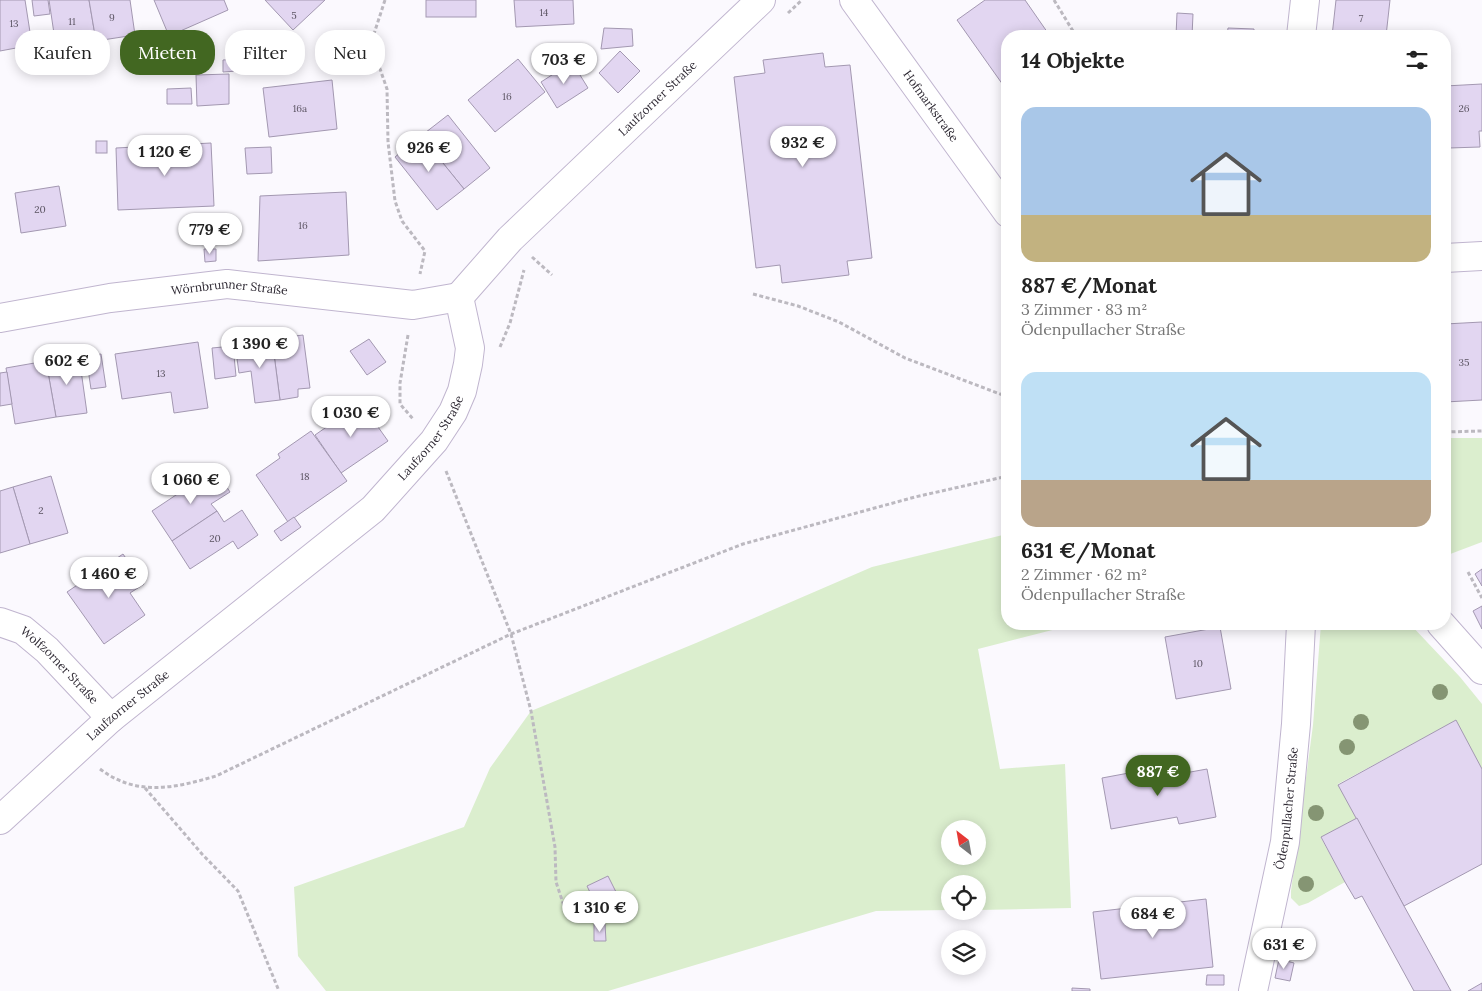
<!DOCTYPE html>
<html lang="de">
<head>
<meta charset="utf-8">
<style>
	body { margin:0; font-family:Lora,serif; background:#f6f6f6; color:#222; height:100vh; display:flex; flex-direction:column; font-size:19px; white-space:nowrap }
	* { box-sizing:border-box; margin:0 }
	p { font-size:16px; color:#767676 }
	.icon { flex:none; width:28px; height:28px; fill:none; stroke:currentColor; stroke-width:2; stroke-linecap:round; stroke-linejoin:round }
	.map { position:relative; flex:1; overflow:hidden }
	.side { position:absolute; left:1001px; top:30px; width:450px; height:600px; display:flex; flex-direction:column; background:#fff; border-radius:20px; box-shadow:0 2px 12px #0003 }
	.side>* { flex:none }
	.guide { position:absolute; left:15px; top:30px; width:475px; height:45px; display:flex; gap:10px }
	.needle { width:32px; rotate:329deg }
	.fabs { position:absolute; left:941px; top:820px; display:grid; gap:10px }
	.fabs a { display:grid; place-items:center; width:45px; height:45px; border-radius:50%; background:#fff; box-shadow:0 2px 12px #0003; font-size:25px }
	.price { position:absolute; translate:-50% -42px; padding:0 11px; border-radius:18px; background:#fff; color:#222; font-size:16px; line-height:32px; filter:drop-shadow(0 1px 2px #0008) }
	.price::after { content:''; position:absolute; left:50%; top:30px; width:15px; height:11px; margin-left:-8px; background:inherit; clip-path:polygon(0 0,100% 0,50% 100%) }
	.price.selected { background:#426721; color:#fff }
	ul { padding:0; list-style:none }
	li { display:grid; align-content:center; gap:10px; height:265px; padding:0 20px }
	li span { display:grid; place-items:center; height:155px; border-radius:15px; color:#555 }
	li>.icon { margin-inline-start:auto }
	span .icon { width:90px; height:90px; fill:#fffc; stroke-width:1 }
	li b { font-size:21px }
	h2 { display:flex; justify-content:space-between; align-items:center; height:60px; padding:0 20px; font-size:21px }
	.chip { padding:0 18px; border-radius:20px; background:#fff; box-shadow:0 2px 12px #0003; font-size:18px; line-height:45px }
	.chip.selected { background:#426721; color:#fff }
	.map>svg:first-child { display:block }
	.green { fill:#dbeece; fill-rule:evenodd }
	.building { fill:#e2d6f1; stroke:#a398b1 }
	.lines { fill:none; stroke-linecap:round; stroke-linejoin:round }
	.street-casing { stroke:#c0b5cf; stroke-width:30 }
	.path { stroke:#bcb9c0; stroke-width:3; stroke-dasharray:4 2.5; stroke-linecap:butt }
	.street { stroke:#fff; stroke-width:28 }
	.tree { fill:#859573 }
	.labels { text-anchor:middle; stroke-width:5; stroke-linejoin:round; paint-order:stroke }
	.number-label { font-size:10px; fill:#5c5563 }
	.street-label { font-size:12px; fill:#2f2a34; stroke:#fbf9fe }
</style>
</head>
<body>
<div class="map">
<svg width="1482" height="991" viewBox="0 0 1482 991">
	<rect width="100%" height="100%" fill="#fbf9fe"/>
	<g class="green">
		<polygon points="1445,438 1482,438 1482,542 1445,556"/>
		<path d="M1007,534l1,90h68l-98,25 22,120 65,-5 6,144 -93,2v-26h-28v26l-74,1 -268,80h-282l-28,-35 -4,-69 170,-60 26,-59 41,-57 165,-68 176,-76zM950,829h28v27h-28z"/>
		<polygon points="1321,624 1410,624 1460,677 1482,704 1482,769 1455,721 1338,784 1357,818 1321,838 1345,882 1308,903 1299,906 1291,898 1291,891 1313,725"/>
	</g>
	<g class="building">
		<polygon points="0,0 25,0 32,45 0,51"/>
		<polygon points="32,0 48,0 50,14 34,16"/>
		<polygon points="49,0 89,0 96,41 56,47"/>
		<polygon points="89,0 130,0 135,35 96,41"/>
		<polygon points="154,0 224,0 228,10 169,36"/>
		<polygon points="265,0 325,0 293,30"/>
		<rect x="426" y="0" width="50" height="17"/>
		<polygon points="514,0 573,0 574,24 516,27"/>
		<polygon points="985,0 1025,0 1050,36 1008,36 1008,92 957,20"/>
		<polygon points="1336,0 1390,0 1386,36 1332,36"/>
		<polygon points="1177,13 1193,14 1192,36 1176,36"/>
		<polygon points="604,28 632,29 633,46 601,49"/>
		<polygon points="1228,28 1254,29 1254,36 1227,36"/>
		<polygon points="620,51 640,71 618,93 599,73"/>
		<polygon points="823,53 825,67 850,65 872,258 847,261 849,275 782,283 780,265 756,268 734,77 765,73 763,60"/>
		<polygon points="237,59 238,71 223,72 223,60"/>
		<polygon points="518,59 545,92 495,132 468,100"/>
		<polygon points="572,62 588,88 557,108 541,82"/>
		<polygon points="229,74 229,104 197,106 196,75"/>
		<polygon points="332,80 337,129 269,137 263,88"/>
		<polygon points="1482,84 1482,131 1479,131 1480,147 1449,148 1448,133 1445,133 1445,86"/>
		<polygon points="191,88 192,104 167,104 167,89"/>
		<polygon points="448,115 490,168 464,189 421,136"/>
		<polygon points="421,136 464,189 437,210 395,157"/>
		<rect x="96" y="141" width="11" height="12"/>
		<polygon points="211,143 214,206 118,210 116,148"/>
		<polygon points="271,147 272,173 247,174 245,148"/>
		<polygon points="59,186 66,226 21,233 15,193"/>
		<polygon points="346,192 349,255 258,261 260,196"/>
		<polygon points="204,249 216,249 216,261 205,262"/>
		<polygon points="1482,322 1482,400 1445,402 1445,324"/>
		<polygon points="303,335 310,388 298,389 298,397 280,400 272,339"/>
		<polygon points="272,339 280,400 255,403 251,371 239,373 235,344"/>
		<polygon points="369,339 386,362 367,375 350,351"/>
		<polygon points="198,342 208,408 174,413 171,392 122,399 115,354"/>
		<polygon points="233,346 236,376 215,379 212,348"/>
		<polygon points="101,354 106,387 91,389 86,356"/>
		<polygon points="79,356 87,413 56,417 46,361"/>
		<polygon points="46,361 56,417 15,424 6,368"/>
		<polygon points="7,372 12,404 0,406 0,373"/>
		<polygon points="361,403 388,441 341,473 315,435"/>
		<polygon points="311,431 347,481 288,522 256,475 280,458 278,454"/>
		<polygon points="215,469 230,492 211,504 217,511 172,541 152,511"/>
		<polygon points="51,476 68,533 30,544 13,487"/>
		<polygon points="13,487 30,544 0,553 0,491"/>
		<polygon points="242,510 258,535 238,549 233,541 190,569 172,541 217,511 224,522"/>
		<polygon points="294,517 301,527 281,541 274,531"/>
		<polygon points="123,554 144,584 130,593 145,615 104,644 67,592"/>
		<polygon points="1482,569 1482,586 1475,574"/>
		<polygon points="1482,606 1482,629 1473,611"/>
		<polygon points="1220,627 1231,689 1176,699 1165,637"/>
		<polygon points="1456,720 1482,769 1482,864 1404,906 1338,785"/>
		<polygon points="1161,767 1163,777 1207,769 1216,817 1179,824 1177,817 1111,829 1102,778"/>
		<polygon points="1357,818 1404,906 1451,991 1414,991 1362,896 1355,899 1345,882 1321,837"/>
		<polygon points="608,876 616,892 595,903 587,886"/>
		<polygon points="1206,899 1213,967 1101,979 1093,912"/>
		<polygon points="594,924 605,924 606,941 594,941"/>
		<polygon points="1279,959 1294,963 1290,981 1275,978"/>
		<polygon points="1207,975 1224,975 1224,985 1206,985"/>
		<polygon points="1482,983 1482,991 1468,991"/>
		<polygon points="1072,988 1090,989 1090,991 1072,991"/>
	</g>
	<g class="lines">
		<g class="street-casing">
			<g id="street">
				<path id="s1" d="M854,0l154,213"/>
				<polyline points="1301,36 1305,0"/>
				<polyline points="1445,258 1482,256"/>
				<path id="s2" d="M459,297l51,-58 251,-239"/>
				<path id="s3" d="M0,318l110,-20 117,-14 186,21 46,-8"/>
				<path id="s4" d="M0,622l23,8 24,20 64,68"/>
				<polyline points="1441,624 1482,670"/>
				<path id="s5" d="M0,820l111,-102 262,-209 61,-68 19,-29 9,-21 6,-27 2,-16 -11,-51"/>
				<path id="s6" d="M1253,991l32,-149 11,-118 5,-100"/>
			</g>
		</g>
		<g class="path">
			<polyline points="385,0 371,43 387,89 388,142 395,201 402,221 425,251 420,274"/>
			<polyline points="1054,0 1076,36"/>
			<polyline points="788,13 802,0"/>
			<polyline points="532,257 552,275"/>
			<polyline points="753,294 798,306 839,322 905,358 1008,397"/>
			<polyline points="408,335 400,383 400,404 414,420"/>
			<polyline points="500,347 510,323 524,270"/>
			<polyline points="1445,432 1482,431"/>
			<polyline points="446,471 511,634 531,711 555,847 556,882 568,918"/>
			<polyline points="1468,572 1482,598"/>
			<path d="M100,769c37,28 75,19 116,7l295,-142 232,-90 172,-47 93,-21"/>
			<polyline points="145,788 202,854 238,891 279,991"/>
		</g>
		<use href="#street" class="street"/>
	</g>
	<g class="tree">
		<circle cx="1440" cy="692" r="8"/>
		<circle cx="1361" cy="722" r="8"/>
		<circle cx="1347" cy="747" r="8"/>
		<circle cx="1316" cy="813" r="8"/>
		<circle cx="1306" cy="884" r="8"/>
	</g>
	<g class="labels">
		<g class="number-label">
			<text x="544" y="16">14</text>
			<text x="294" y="19">5</text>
			<text x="112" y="21">9</text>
			<text x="1361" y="22">7</text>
			<text x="72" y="25">11</text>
			<text x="14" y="27">13</text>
			<text x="507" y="100">16</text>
			<text x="300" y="112">16a</text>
			<text x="1464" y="112">26</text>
			<text x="40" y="213">20</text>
			<text x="303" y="229">16</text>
			<text x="1464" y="366">35</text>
			<text x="161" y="377">13</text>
			<text x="305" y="480">18</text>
			<text x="41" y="514">2</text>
			<text x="215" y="542">20</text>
			<text x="1198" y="667">10</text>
		</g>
		<g class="street-label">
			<text dy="4" stroke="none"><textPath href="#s2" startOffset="281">Laufzorner Straße</textPath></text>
			<text dy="4" stroke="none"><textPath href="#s1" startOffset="131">Hofmarkstraße</textPath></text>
			<text dy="4" stroke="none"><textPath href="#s3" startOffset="232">Wörnbrunner Straße</textPath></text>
			<text dy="4" stroke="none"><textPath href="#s5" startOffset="578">Laufzorner Straße</textPath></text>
			<text dy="4" stroke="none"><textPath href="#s4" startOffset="75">Wolfzorner Straße</textPath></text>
			<text dy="4" stroke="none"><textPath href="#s5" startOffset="172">Laufzorner Straße</textPath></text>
			<text dy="4" stroke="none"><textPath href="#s6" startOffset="186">Ödenpullacher Straße</textPath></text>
		</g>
	</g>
</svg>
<div class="fabs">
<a><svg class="needle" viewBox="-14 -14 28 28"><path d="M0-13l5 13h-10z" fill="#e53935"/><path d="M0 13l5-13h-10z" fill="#767676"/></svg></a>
<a><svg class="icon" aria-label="locate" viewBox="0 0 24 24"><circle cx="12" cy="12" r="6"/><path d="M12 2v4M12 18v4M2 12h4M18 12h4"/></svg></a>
<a><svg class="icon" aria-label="layers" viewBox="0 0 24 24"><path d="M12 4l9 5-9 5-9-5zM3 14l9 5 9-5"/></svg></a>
</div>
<b class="price" style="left:564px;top:85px">703 €</b>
<b class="price" style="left:803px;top:168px">932 €</b>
<b class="price" style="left:429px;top:173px">926 €</b>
<b class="price" style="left:165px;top:177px">1 120 €</b>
<b class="price" style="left:210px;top:255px">779 €</b>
<b class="price" style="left:260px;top:369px">1 390 €</b>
<b class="price" style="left:67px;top:386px">602 €</b>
<b class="price" style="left:351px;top:438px">1 030 €</b>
<b class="price" style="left:191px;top:505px">1 060 €</b>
<b class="price" style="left:109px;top:599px">1 460 €</b>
<b class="price selected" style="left:1158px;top:797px">887 €</b>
<b class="price" style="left:600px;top:933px">1 310 €</b>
<b class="price" style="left:1153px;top:939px">684 €</b>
<b class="price" style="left:1284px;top:970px">631 €</b>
<div class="guide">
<a class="chip">Kaufen</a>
<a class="chip selected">Mieten</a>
<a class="chip">Filter</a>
<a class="chip">Neu</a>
</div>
<section class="side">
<h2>14 Objekte<svg class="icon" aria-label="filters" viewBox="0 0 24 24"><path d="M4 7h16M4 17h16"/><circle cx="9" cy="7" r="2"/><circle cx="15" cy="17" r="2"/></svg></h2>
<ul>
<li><span style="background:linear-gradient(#a9c7e8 70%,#c2b280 0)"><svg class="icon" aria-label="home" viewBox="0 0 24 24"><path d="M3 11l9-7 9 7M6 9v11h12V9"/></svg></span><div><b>887 €/Monat</b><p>3 Zimmer · 83 m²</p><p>Ödenpullacher Straße</p></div></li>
<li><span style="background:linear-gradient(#bfe0f5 70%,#b9a48a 0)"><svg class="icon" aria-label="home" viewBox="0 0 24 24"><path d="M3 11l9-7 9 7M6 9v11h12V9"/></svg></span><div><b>631 €/Monat</b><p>2 Zimmer · 62 m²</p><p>Ödenpullacher Straße</p></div></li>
</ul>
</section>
</div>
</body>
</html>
